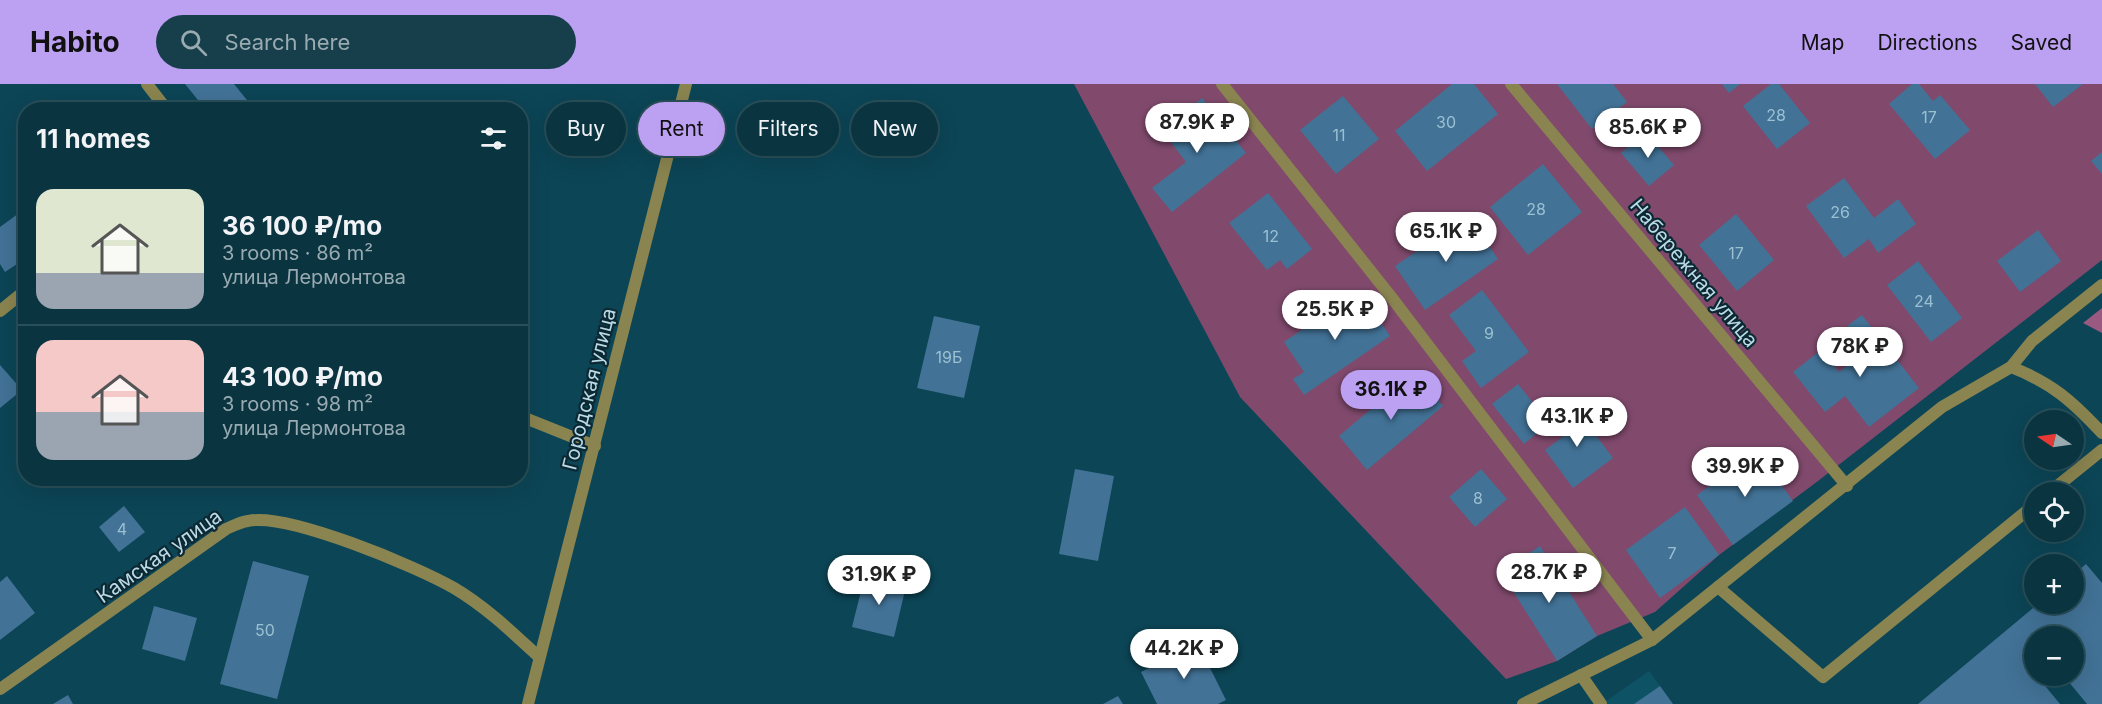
<!DOCTYPE html>
<html lang="en">
<head>
<meta charset="utf-8">
<style>
	body { margin:0; font-family:Inter,sans-serif; background:#173f4b; color:#f1f3f6; height:100vh; display:flex; flex-direction:column; font-size:22px; white-space:nowrap }
	* { box-sizing:border-box; margin:0 }
	p { font-size:20px; color:#99aab1 }
	.icon { flex:none; width:33px; height:33px; fill:none; stroke:currentColor; stroke-width:2; stroke-linecap:round; stroke-linejoin:round }
	.map { position:relative; flex:1; overflow:hidden }
	.details { position:absolute; left:18px; top:18px; width:510px; height:384px; display:flex; flex-direction:column; background:#093440; border-radius:24px; box-shadow:0 6px 24px #0002,0 0 0 2px #294f59 }
	.details>* { flex:none }
	.hud { position:absolute; left:546px; top:18px; width:570px; height:54px; display:flex; gap:12px }
	.needle { width:39px; rotate:283deg }
	.controls { position:absolute; left:2024px; top:326px; display:grid; gap:12px }
	.controls a { display:grid; place-items:center; width:60px; height:60px; border-radius:50%; background:#093440; box-shadow:0 6px 24px #0002,0 0 0 2px #294f59; font-size:30px }
	.price { position:absolute; translate:-50% -51px; padding:0 14px; border-radius:21px; background:#fff; color:#222; font-size:20px; line-height:39px; filter:drop-shadow(0 2px 3px #0008) }
	.price::after { content:''; position:absolute; left:50%; top:36px; width:18px; height:14px; margin-left:-9px; background:inherit; clip-path:polygon(0 0,100% 0,50% 100%) }
	.price.on { background:#bca0f2; color:#111 }
	ul { padding:0; list-style:none }
	li { display:flex; align-items:center; gap:18px; height:150px; padding:0 18px }
	li+li { border-top:2px solid #294f59 }
	li span { display:grid; place-items:center; flex:none; width:168px; height:120px; border-radius:18px; color:#555 }
	li>.icon { margin-inline-start:auto }
	span .icon { width:72px; height:72px; fill:#fffc; stroke-width:1 }
	li b { font-size:26px }
	h2 { display:flex; justify-content:space-between; align-items:center; height:72px; padding:0 18px; font-size:26px }
	.tag { padding:0 21px; border-radius:27px; background:#093440; box-shadow:0 6px 24px #0002,0 0 0 2px #294f59; font-size:21px; line-height:54px }
	.tag.on { background:#bca0f2; color:#111 }
	header { display:flex; align-items:center; gap:36px; box-sizing:border-box; height:84px; padding:0 30px; background:#bca0f2; color:#111 }
	header strong { font-size:28px }
	nav { display:flex; gap:33px; margin-inline-start:auto; font-size:21px }
	.search { width:420px; height:54px; background:#173f4b; display:flex; align-items:center; gap:15px; box-sizing:border-box; padding:0 21px; border-radius:33px; color:#99aab1; font-size:22px }
	.map>svg:first-child { display:block }
	.built { fill:#0d5365 }
	.green { fill:#814a6d }
	.forest { fill:#995981 }
	.building { fill:#427296 }
	.lines { fill:none; stroke-linecap:round; stroke-linejoin:round }
	.service { stroke:#8a8450; stroke-width:12 }
	.minor { stroke:#8a8450; stroke-width:12 }
	.tertiary { stroke:#8a8450; stroke-width:12 }
	.labels { text-anchor:middle; stroke-width:4.5; stroke-linejoin:round; paint-order:stroke }
	.number-label { font-size:16px; fill:#9bc0d2 }
	.street-label { font-size:20px; fill:#b9dae6; stroke:#0c2933 }
</style>
</head>
<body>
<header>
<strong>Habito</strong>
<div class="search"><svg class="icon" aria-label="search" viewBox="0 0 24 24"><circle cx="10" cy="10" r="6"/><path d="M15 15l6 6"/></svg>Search here</div>
<nav><a>Map</a><a>Directions</a><a>Saved</a></nav>
</header>
<div class="map">
<svg width="2102" height="620" viewBox="0 0 2102 620">
	<rect width="100%" height="100%" fill="#0c4556"/>
	<polygon class="built" points="1649,587 1673,620 1602,620"/>
	<polygon class="green" points="1074,0 2102,0 2102,176 1818,397 1719,471 1655,528 1597,552 1557,577 1506,595 1240,313"/>
	<polygon class="forest" points="2102,224 2102,249 2083,239"/>
	<g class="building">
		<polygon points="185,0 234,0 255,26 206,26"/>
		<polygon points="1452,0 1474,0 1498,30 1427,87 1395,47"/>
		<polygon points="1557,0 1613,0 1627,18 1592,45"/>
		<polygon points="1722,0 1740,0 1729,9"/>
		<polygon points="1771,0 1779,0 1810,39 1777,65 1743,22"/>
		<polygon points="1912,0 1919,0 1933,17 1940,11 1970,46 1935,75 1889,20"/>
		<polygon points="2035,0 2083,0 2053,23"/>
		<polygon points="1343,12 1379,55 1336,90 1300,46"/>
		<polygon points="1202,14 1246,69 1172,128 1152,104 1186,78 1162,47"/>
		<polygon points="1646,48 1674,81 1649,102 1621,69"/>
		<polygon points="2102,68 2102,90 2091,77"/>
		<polygon points="1543,80 1582,128 1528,171 1490,123"/>
		<polygon points="1844,94 1874,134 1898,115 1916,140 1878,169 1869,155 1844,174 1806,122"/>
		<polygon points="1268,109 1312,165 1287,185 1280,176 1267,186 1229,139"/>
		<polygon points="26,124 26,174 5,188 0,180 0,143"/>
		<polygon points="1736,130 1774,176 1737,207 1699,161"/>
		<polygon points="1468,132 1498,175 1425,226 1395,182"/>
		<polygon points="2038,146 2061,177 2020,208 1997,177"/>
		<polygon points="1918,177 1962,234 1931,258 1887,201"/>
		<polygon points="1482,206 1529,268 1481,304 1462,277 1476,267 1449,231"/>
		<polygon points="1359,207 1390,252 1304,311 1293,295 1304,288 1284,258"/>
		<polygon points="1862,231 1919,304 1869,343 1845,312 1825,328 1793,288 1821,266 1839,288 1866,267 1847,242"/>
		<polygon points="934,232 980,242 964,314 917,304"/>
		<polygon points="0,281 22,306 0,324"/>
		<polygon points="1415,288 1443,322 1367,386 1339,352"/>
		<polygon points="1518,300 1549,339 1524,360 1492,320"/>
		<polygon points="1571,318 1613,374 1573,404 1545,366 1568,349 1555,330"/>
		<polygon points="1757,368 1793,417 1733,461 1697,411"/>
		<polygon points="1075,385 1114,392 1098,477 1059,470"/>
		<polygon points="1481,385 1507,415 1475,443 1449,413"/>
		<polygon points="124,422 145,448 119,468 99,443"/>
		<polygon points="1685,423 1719,471 1660,514 1626,466"/>
		<polygon points="1540,462 1597,552 1557,577 1501,488"/>
		<polygon points="253,477 309,492 277,615 220,600"/>
		<polygon points="2086,480 2102,499 2102,620 2087,620 2063,591 2073,591 2073,552 2034,552 2034,591 2060,591 2046,603 2060,620 1918,620 2039,519 2073,519 2073,491"/>
		<polygon points="865,491 906,502 894,553 852,543"/>
		<polygon points="7,492 35,529 0,556 0,498"/>
		<polygon points="154,522 197,534 185,577 142,565"/>
		<polygon points="1198,560 1226,616 1218,620 1157,620 1141,588"/>
		<polygon points="1660,602 1673,620 1634,620"/>
		<polygon points="68,611 73,620 53,620"/>
		<polygon points="1118,612 1123,620 1103,620"/>
	</g>
	<g class="lines">
		<g class="service">
			<polyline points="2050,408 2102,366"/>
			<polyline points="1718,503 1823,593 2034,421"/>
			<polyline points="1581,591 1601,620"/>
		</g>
		<g class="minor">
			<polyline points="147,0 167,26"/>
			<polyline points="1222,0 1392,214 1652,556"/>
			<polyline points="1511,0 1847,402"/>
			<polyline points="0,227 26,206"/>
			<polyline points="2011,283 2032,257 2102,201"/>
			<polyline points="520,332 595,362"/>
			<path d="M0,605l226,-160c7,-3 14,-7 22,-8 39,-9 170,46 206,67 32,19 58,44 85,69"/>
			<polyline points="528,620 686,0"/>
		</g>
		<path class="tertiary" d="M1523,620l129,-64 290,-233 69,-40c41,16 61,34 91,66"/>
	</g>
	<g class="labels">
		<g class="number-label">
			<text x="1776" y="37">28</text>
			<text x="1929" y="39">17</text>
			<text x="1446" y="44">30</text>
			<text x="1339" y="57">11</text>
			<text x="1536" y="131">28</text>
			<text x="1840" y="134">26</text>
			<text x="1271" y="158">12</text>
			<text x="1736" y="175">17</text>
			<text x="1924" y="223">24</text>
			<text x="1489" y="255">9</text>
			<text x="949" y="279">19Б</text>
			<text x="1478" y="420">8</text>
			<text x="122" y="451">4</text>
			<text x="1672" y="475">7</text>
			<text x="265" y="552">50</text>
		</g>
		<g class="street-label">
			<text transform="translate(1694 189) rotate(50)" y="7">Набережная улица</text>
			<text transform="translate(589 305) rotate(-76)" y="7">Городская улица</text>
			<text transform="translate(159 472) rotate(-35)" y="7">Камская улица</text>
		</g>
	</g>
</svg>
<div class="controls">
<a><svg class="needle" viewBox="-14 -14 28 28"><path d="M0-13l5 13h-10z" fill="#e53935"/><path d="M0 13l5-13h-10z" fill="#99aab1"/></svg></a>
<a><svg class="icon" aria-label="locate" viewBox="0 0 24 24"><circle cx="12" cy="12" r="6"/><path d="M12 2v4M12 18v4M2 12h4M18 12h4"/></svg></a>
<a>+</a>
<a>−</a>
</div>
<b class="price" style="left:1197px;top:70px">87.9K ₽</b>
<b class="price" style="left:1648px;top:75px">85.6K ₽</b>
<b class="price" style="left:1446px;top:179px">65.1K ₽</b>
<b class="price" style="left:1335px;top:257px">25.5K ₽</b>
<b class="price" style="left:1860px;top:294px">78K ₽</b>
<b class="price on" style="left:1391px;top:337px">36.1K ₽</b>
<b class="price" style="left:1577px;top:364px">43.1K ₽</b>
<b class="price" style="left:1745px;top:414px">39.9K ₽</b>
<b class="price" style="left:1549px;top:520px">28.7K ₽</b>
<b class="price" style="left:879px;top:522px">31.9K ₽</b>
<b class="price" style="left:1184px;top:596px">44.2K ₽</b>
<div class="hud">
<a class="tag">Buy</a>
<a class="tag on">Rent</a>
<a class="tag">Filters</a>
<a class="tag">New</a>
</div>
<section class="details">
<h2>11 homes<svg class="icon" aria-label="filters" viewBox="0 0 24 24"><path d="M4 7h16M4 17h16"/><circle cx="9" cy="7" r="2"/><circle cx="15" cy="17" r="2"/></svg></h2>
<ul>
<li><span style="background:linear-gradient(#dfe7d0 70%,#9aa5b1 0)"><svg class="icon" aria-label="home" viewBox="0 0 24 24"><path d="M3 11l9-7 9 7M6 9v11h12V9"/></svg></span><div><b>36 100 ₽/mo</b><p>3 rooms · 86 m²</p><p>улица Лермонтова</p></div></li>
<li><span style="background:linear-gradient(#f6c9c9 60%,#9aa5b1 0)"><svg class="icon" aria-label="home" viewBox="0 0 24 24"><path d="M3 11l9-7 9 7M6 9v11h12V9"/></svg></span><div><b>43 100 ₽/mo</b><p>3 rooms · 98 m²</p><p>улица Лермонтова</p></div></li>
</ul>
</section>
</div>
</body>
</html>
